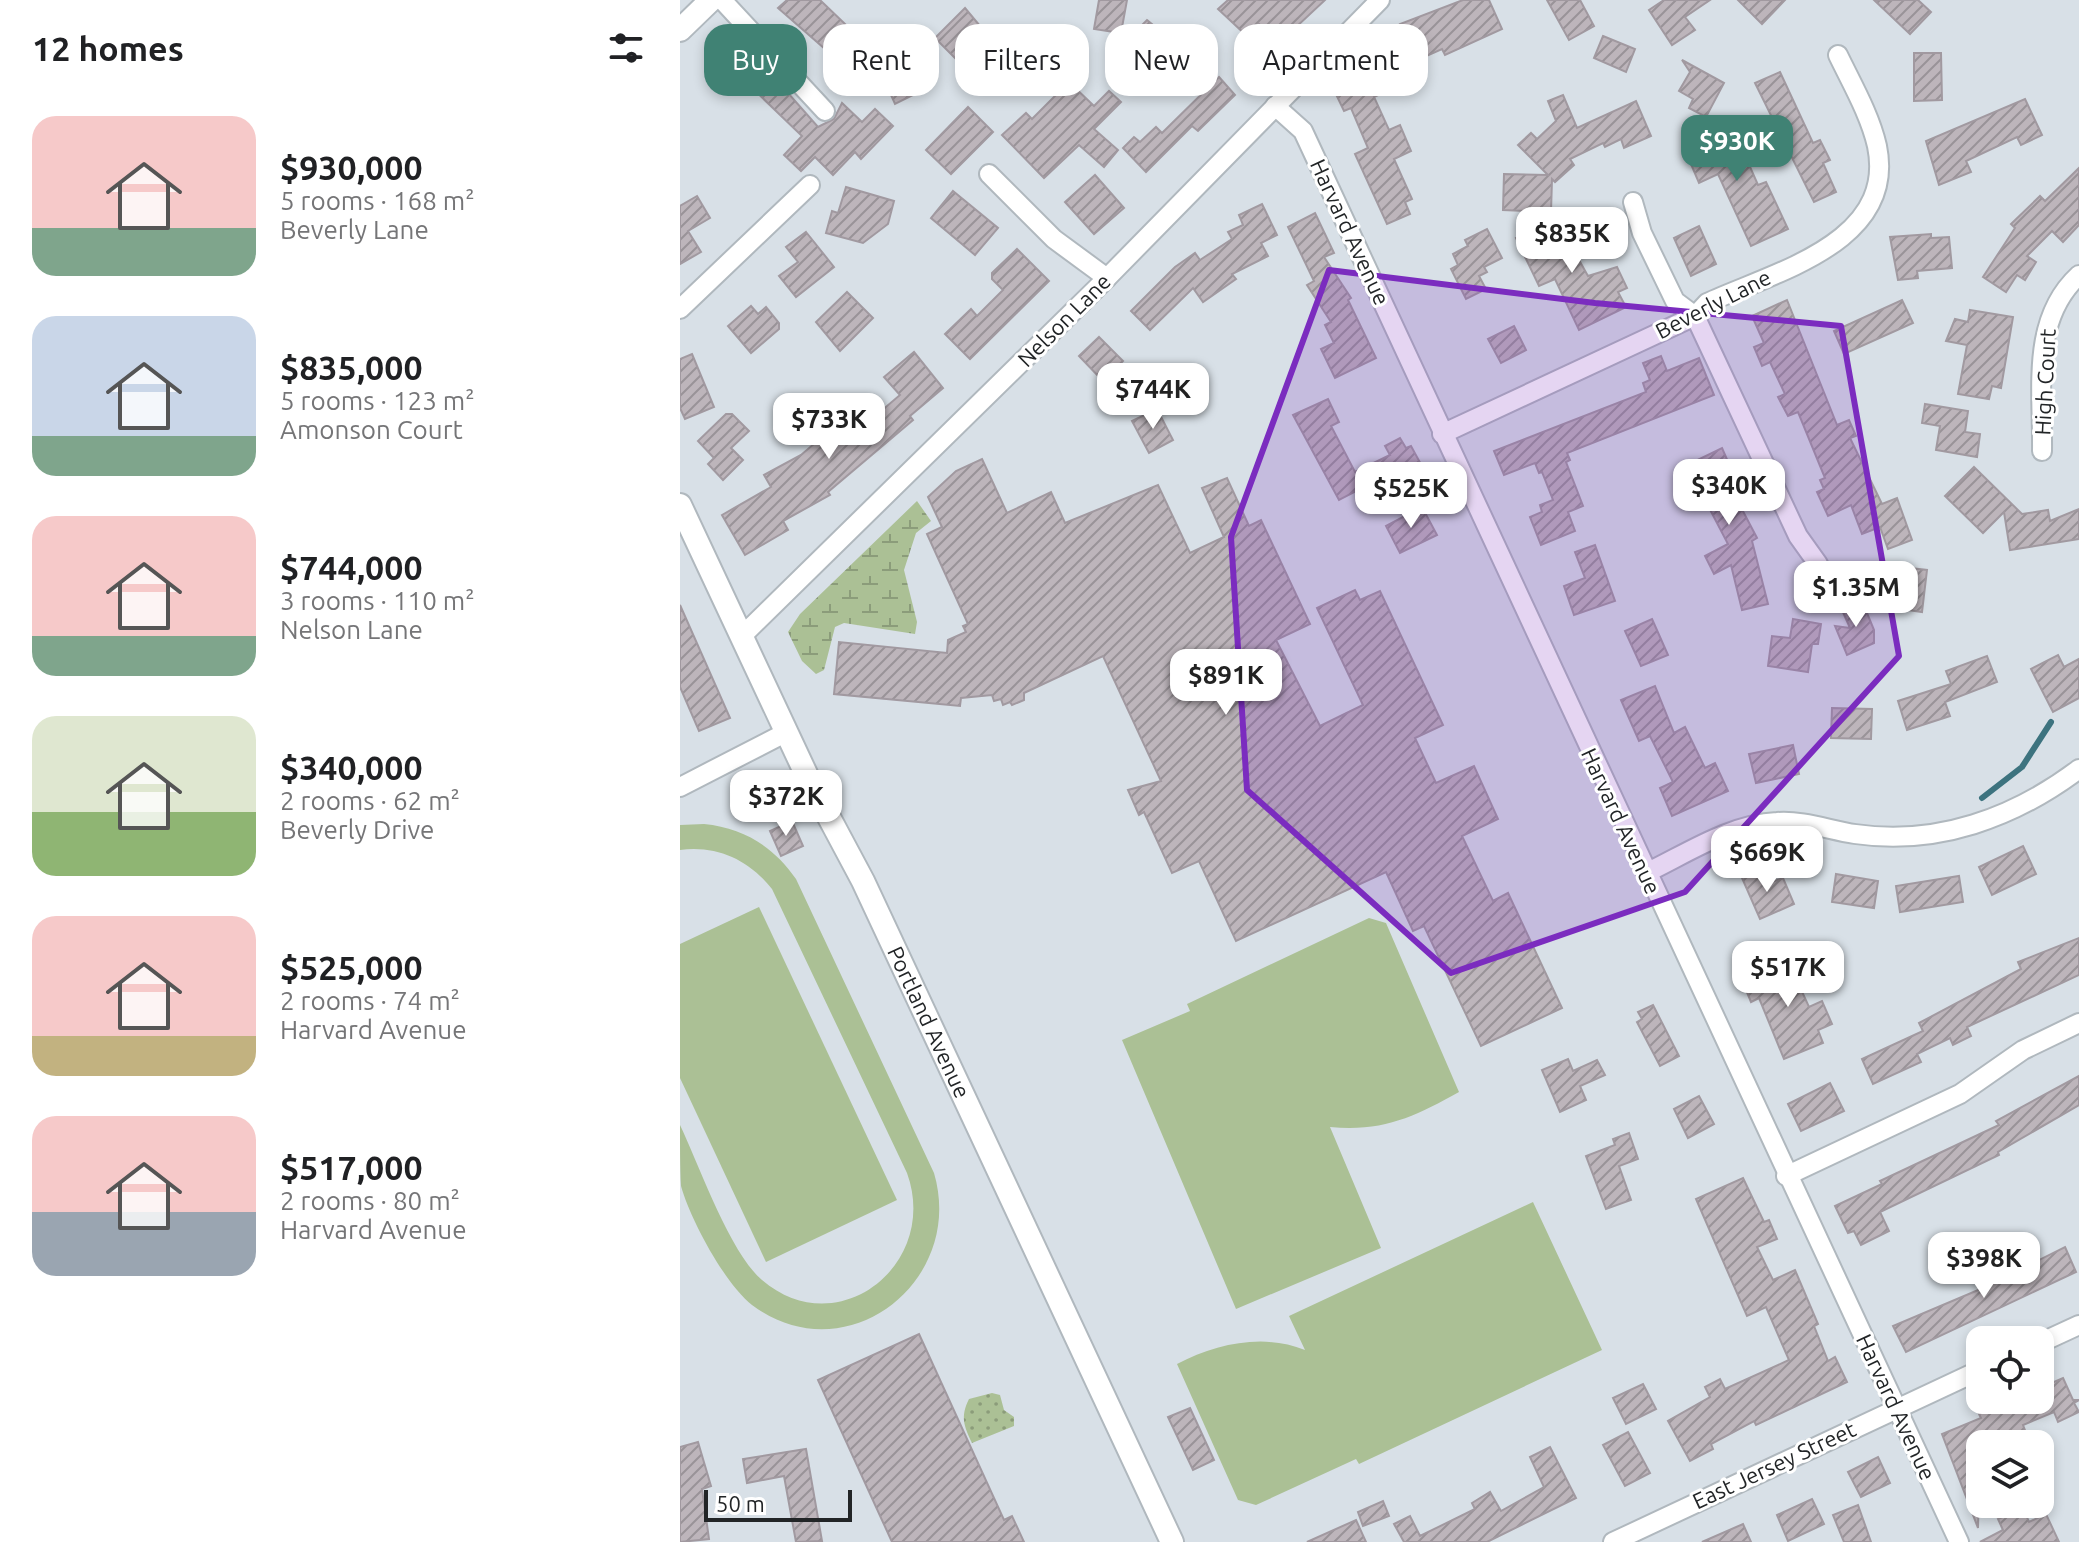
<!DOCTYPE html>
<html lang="en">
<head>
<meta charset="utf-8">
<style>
	body { margin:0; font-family:Ubuntu,sans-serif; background:#f6f6f6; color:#202124; height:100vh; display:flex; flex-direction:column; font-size:30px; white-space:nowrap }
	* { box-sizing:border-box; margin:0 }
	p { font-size:26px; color:#757577 }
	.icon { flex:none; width:44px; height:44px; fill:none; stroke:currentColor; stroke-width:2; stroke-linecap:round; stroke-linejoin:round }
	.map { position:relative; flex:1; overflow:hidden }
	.panel { display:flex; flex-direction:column; background:#fff; width:680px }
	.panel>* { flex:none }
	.guide { position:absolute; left:24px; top:24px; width:760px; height:72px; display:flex; gap:16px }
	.tools { position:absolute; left:1286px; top:1326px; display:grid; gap:16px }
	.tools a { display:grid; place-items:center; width:88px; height:88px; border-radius:16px; background:#fff; box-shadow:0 4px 12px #0003; font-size:40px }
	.scale { position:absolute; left:24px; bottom:20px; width:148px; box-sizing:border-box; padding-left:8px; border:4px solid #222527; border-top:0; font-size:22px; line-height:28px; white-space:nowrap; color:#222527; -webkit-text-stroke:6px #fff; paint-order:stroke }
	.price { position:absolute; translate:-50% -68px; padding:0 18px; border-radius:16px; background:#fff; color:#222; font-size:26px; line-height:52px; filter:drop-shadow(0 2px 4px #0008) }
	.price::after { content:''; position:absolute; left:50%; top:48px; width:24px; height:18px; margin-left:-12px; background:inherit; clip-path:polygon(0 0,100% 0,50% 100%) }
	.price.selected { background:#408274; color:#fff }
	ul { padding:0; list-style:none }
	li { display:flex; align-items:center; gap:24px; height:200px; padding:0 32px }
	li span { display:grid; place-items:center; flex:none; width:224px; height:160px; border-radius:24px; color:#555 }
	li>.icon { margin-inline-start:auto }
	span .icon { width:96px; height:96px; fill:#fffc; stroke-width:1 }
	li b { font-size:34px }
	h2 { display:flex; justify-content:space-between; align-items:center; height:96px; padding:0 32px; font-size:34px }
	.tag { padding:0 28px; border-radius:24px; background:#fff; box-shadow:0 4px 12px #0003; font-size:28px; line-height:72px }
	.tag.selected { background:#408274; color:#fff }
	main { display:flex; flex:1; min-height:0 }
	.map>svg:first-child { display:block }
	.wetland { fill:url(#wetland-marsh) }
	.park { fill:url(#park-dots) }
	.pitch { fill:#abc095 }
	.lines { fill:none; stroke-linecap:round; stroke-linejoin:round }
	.stream { stroke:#3d737f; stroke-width:6 }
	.building { fill:url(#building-hatch); stroke:#a199a0; stroke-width:2 }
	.minor-casing { stroke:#b0b8be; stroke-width:22 }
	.tertiary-casing { stroke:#b0b8be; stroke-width:26 }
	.minor { stroke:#fff; stroke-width:18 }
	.tertiary { stroke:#fff; stroke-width:22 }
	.marked { fill:#7b2cbf; fill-opacity:0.2; stroke:#7b2cbf; stroke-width:6; stroke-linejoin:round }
	.labels { text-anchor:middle; stroke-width:6; stroke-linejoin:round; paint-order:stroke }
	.street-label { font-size:22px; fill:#222527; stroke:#fff }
</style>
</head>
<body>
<main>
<section class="panel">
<h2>12 homes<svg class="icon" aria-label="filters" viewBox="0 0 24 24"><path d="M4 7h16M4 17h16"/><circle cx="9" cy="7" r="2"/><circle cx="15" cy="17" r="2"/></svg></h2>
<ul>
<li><span style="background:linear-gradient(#f6c9c9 70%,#7fa58c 0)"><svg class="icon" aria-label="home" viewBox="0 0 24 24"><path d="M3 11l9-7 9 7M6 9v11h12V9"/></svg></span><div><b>$930,000</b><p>5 rooms · 168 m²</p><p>Beverly Lane</p></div></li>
<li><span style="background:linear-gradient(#c9d6e8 75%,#7fa58c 0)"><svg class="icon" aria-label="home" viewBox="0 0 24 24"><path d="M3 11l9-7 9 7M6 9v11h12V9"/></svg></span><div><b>$835,000</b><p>5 rooms · 123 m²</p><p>Amonson Court</p></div></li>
<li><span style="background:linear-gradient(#f6c9c9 75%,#7fa58c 0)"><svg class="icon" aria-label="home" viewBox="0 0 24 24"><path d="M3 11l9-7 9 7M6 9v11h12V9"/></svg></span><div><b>$744,000</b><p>3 rooms · 110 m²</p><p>Nelson Lane</p></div></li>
<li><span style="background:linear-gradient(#dfe7d0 60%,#8fb573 0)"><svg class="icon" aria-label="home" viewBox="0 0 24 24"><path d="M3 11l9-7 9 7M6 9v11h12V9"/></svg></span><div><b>$340,000</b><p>2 rooms · 62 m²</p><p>Beverly Drive</p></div></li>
<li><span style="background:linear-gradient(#f6c9c9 75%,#c2b280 0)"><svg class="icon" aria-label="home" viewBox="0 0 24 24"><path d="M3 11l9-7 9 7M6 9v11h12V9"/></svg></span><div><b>$525,000</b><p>2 rooms · 74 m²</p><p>Harvard Avenue</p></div></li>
<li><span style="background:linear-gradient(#f6c9c9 60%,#9aa5b1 0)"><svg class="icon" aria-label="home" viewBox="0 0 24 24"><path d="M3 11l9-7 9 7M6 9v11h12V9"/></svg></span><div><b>$517,000</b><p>2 rooms · 80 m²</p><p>Harvard Avenue</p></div></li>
</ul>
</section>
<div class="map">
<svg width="1399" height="1542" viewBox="0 0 1399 1542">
	<defs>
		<pattern id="wetland-marsh" width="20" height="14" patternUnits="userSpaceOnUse" patternTransform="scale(2)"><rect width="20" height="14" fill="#abc095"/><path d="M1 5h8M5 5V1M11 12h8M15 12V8" fill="none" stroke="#8b9c7a"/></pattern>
		<pattern id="park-dots" width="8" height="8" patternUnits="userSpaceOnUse" patternTransform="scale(2)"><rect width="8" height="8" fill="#abc095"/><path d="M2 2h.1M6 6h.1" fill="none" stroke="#8b9c7a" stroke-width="1.8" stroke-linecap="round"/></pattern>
		<pattern id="building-hatch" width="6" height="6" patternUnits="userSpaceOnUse" patternTransform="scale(2)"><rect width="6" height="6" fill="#bdb5bb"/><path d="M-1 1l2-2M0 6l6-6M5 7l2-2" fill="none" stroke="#999398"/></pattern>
	</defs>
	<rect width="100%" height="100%" fill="#d8e0e7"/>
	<polygon class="wetland" points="237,501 251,521 236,533 224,570 237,622 235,634 164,623 155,627 144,670 136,674 122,661 108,632 120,614"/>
	<path class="park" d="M312,1393l8,2 4,15 10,7v9l-42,17c-8,-17 -12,-26 -3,-44z"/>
	<g class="pitch">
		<path d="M24,824c40,4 70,23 92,55l138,294c32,109 -89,202 -182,132 -27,-21 -62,-86 -71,-119 -1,-18 -1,-43 -1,-61 19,40 50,128 82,155 76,65 178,-16 145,-107l-135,-284c-23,-29 -55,-44 -92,-39v-25z"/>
		<polygon points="79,907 217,1200 86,1262 0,1078 0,944"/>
		<path d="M689,918l17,5 73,169c-45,25 -76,40 -129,35l51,121 -145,61 -114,-269 68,-29 -3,-7z"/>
		<path d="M853,1202l69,148 -243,114 -3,-5 -100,46 -18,-5 -61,-136c39,-20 86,-31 128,-14l-16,-34z"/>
	</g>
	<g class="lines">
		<polyline class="stream" points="1302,798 1342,767 1371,722"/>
	</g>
	<g class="building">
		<polygon points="107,0 140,0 189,47 168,69 98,8"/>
		<polygon points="419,0 447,0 441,33 414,29"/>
		<polygon points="548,0 645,0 615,28 620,34 603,50 579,24 567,36 538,9"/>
		<polygon points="783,0 809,0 822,29 765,55 762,49 719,68 725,82 694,97 709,130 720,125 731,151 714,159 732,199 725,202 730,214 707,224 675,154 688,148 671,108 664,111 653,88 670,80 668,75 729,46 720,24"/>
		<polygon points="867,0 900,0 914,26 889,40"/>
		<polygon points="984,0 1030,0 1005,17 1015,30 992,45 969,10"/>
		<polygon points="1058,0 1105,0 1082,24"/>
		<polygon points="1194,0 1238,0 1251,12 1230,34"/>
		<polygon points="285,8 315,44 288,71 255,38"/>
		<polygon points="467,20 512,57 487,81 447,40"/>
		<polygon points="923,36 955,49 946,72 914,58"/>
		<polygon points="49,51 60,65 70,56 82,71 86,68 138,127 154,119 162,103 182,122 195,109 213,126 181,159 175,152 153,175 135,157 121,171 104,155 122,136 69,85 59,94 34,64"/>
		<polygon points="227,53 245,89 215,104 198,66"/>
		<polygon points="1234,53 1261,53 1262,100 1234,101"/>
		<polygon points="1002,60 1044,83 1026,117 1009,108 1013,99 999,91 1010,72"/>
		<polygon points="1100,72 1133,143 1140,140 1150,160 1143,163 1156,192 1134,202 1075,83"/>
		<polygon points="539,77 555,95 518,131 512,126 466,172 443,148 454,137 460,142 476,127 482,133"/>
		<polygon points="389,82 414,106 429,91 441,102 414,129 438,150 424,167 399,145 364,178 322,135 346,113 352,119"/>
		<polygon points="883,95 897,128 956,101 971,136 944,148 941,139 925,147 923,143 890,159 894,165 875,182 872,179 871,212 823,210 824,174 868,175 838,145 851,133 857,139 876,121 868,101"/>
		<polygon points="1345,99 1362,135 1341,145 1337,137 1286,161 1291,172 1259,185 1246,141"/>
		<polygon points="288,107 313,132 271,174 246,150"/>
		<polygon points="1051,124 1078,185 1086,182 1108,229 1071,246 1038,174 1019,183 1005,150 1005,144"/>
		<polygon points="1399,168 1399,225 1383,242 1372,231 1347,256 1356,262 1345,280 1337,275 1326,292 1303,277 1335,228 1331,224 1360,196 1365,201"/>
		<polygon points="415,175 444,208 414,234 385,202"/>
		<polygon points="166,187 214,201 208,224 183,243 146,233 152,211 158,213"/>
		<polygon points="273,191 318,228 295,255 251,218"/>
		<polygon points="17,196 30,218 8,231 21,252 0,264 0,206"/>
		<polygon points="582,204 597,235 581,243 588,256 552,274 556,279 523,302 513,288 470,330 451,311 495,267 515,253 520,260 552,239 548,232 563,225 559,215"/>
		<polygon points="635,213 654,253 644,257 671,298 668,300 696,358 655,378 641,349 654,343 645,325 651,322 627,285 634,281 608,227"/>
		<polygon points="876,219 908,276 937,267 947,288 938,292 946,307 899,330 875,279 859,286 836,238"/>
		<polygon points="1019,226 1036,264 1011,276 994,238"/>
		<polygon points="807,229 822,258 804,267 807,272 799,276 806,289 786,299 771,269 778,265 773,254 788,246 785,240"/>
		<polygon points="126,232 154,267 116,297 99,276 118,262 106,247"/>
		<polygon points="1251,234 1251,238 1269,237 1272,268 1237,271 1238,278 1218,280 1210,237"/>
		<polygon points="337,249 369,281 290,359 265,334 291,309 297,316 323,290 312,279 312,273"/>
		<polygon points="167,292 193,318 160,351 136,322"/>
		<polygon points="1107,300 1157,425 1169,420 1176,436 1170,438 1202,504 1217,498 1232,540 1208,549 1200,527 1182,534 1171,505 1148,516 1137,492 1144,489 1140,480 1145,478 1118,412 1108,416 1098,397 1105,394 1090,362 1082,366 1074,347 1084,343 1072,316"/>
		<polygon points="1222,300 1233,323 1164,354 1154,331"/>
		<polygon points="71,306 78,314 86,307 99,323 99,329 71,353 48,326"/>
		<polygon points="1290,310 1333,317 1321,388 1312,386 1309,399 1278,394 1287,345 1266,341 1275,319 1288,322"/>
		<polygon points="834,326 846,350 821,363 808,339"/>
		<polygon points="419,337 443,361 423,381 399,356"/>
		<polygon points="234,352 263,388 230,416 233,420 148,492 150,495 103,521 108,530 65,555 42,515 91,487 84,475 121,455 161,421 173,435 220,395 204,377"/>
		<polygon points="12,354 34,407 5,419 0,408 0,359"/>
		<polygon points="981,356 987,371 1019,358 1034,395 887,453 890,460 886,462 903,506 888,512 895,531 861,545 850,517 862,512 860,505 873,500 862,472 859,473 855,463 824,475 814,451 966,392 963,383 970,380 963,363"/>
		<polygon points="648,399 659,422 651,426 675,472 710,455 705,446 720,438 726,448 731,446 743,468 710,485 705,476 659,500 613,415"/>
		<polygon points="1245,404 1288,411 1285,432 1300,434 1297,457 1256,450 1260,426 1242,423"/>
		<polygon points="477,409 493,440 469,453 452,421"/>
		<polygon points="46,414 52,414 69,431 51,448 63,460 43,480 28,464 34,458 18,441"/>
		<polygon points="1042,448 1052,471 1044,475 1077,538 1072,541 1088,604 1062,610 1051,565 1034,574 1025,556 1048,544 1025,500 1019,502 1003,467"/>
		<polygon points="302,459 327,513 371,492 385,523 478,485 510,553 544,537 522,488 547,478 569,526 581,520 630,624 596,640 640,726 683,705 637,608 675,590 680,600 700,591 763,725 735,738 756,783 794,766 818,819 782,836 813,901 828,893 882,1008 801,1046 744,926 733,931 706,872 556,941 519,861 492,873 464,812 459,815 448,790 481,781 423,656 344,693 344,700 332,705 330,702 323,705 321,699 314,701 312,695 281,698 280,706 154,694 159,642 267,653 268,640 286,632 283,626 288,624 247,534 262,527 248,497 276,471"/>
		<polygon points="1294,467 1342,514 1368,510 1370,521 1399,509 1399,539 1330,550 1324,512 1303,533 1265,496"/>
		<polygon points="742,507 757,535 720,553 706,526"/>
		<polygon points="915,545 935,601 894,615 884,586 905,578 895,552"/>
		<polygon points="1194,564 1247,570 1242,612 1214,608 1216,589 1192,586"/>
		<polygon points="1182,601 1194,630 1194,643 1167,655 1155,626 1170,628 1162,610"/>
		<polygon points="0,605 50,718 19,731 0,687"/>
		<polygon points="972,619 988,655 961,666 945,631"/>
		<polygon points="1113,619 1141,624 1138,644 1132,644 1128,672 1088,666 1092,636 1110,638"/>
		<polygon points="1378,655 1384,667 1399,659 1399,698 1373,712 1351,669"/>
		<polygon points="1307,656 1317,682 1265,702 1270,716 1227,730 1218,701 1271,684 1266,671"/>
		<polygon points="975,686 994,733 1005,727 1025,768 1035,763 1048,791 992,816 980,788 993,782 970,736 959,741 941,700"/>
		<polygon points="1152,708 1192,709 1191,739 1151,738"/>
		<polygon points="1113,745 1119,774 1076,783 1069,754"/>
		<polygon points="112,821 123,846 101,856 90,831"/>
		<polygon points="1343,846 1356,874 1312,895 1299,867"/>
		<polygon points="1082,868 1089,883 1103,878 1114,904 1080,919 1062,878"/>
		<polygon points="1156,874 1198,881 1194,908 1152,902"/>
		<polygon points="1279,876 1283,902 1220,912 1216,886"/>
		<polygon points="1399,938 1399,975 1287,1027 1291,1036 1273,1045 1270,1038 1237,1054 1241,1062 1193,1084 1182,1059 1243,1031 1239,1023 1341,969 1338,962"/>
		<polygon points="1107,959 1129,1007 1142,1001 1152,1024 1138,1030 1143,1043 1104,1059 1079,998 1071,1002 1062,980"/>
		<polygon points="973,1005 999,1056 980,1066 957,1022 962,1019 958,1012"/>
		<polygon points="888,1059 893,1071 917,1060 925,1075 900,1086 906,1100 880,1112 862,1070"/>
		<polygon points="1399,1076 1399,1105 1318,1152 1319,1155 1200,1212 1209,1231 1181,1245 1174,1231 1168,1233 1155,1206 1202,1184 1200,1181 1319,1125 1316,1121"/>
		<polygon points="1150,1083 1164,1111 1121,1131 1108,1104"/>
		<polygon points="1019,1096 1034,1124 1008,1138 994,1109"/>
		<polygon points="949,1133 958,1159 939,1166 951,1200 926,1209 906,1156 935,1145 933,1139"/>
		<polygon points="1063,1178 1084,1222 1089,1220 1097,1239 1077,1247 1093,1280 1115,1270 1138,1324 1134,1326 1148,1361 1155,1357 1167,1382 1076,1425 1074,1421 1031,1444 1033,1449 1010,1461 988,1421 1030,1397 1025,1387 1040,1379 1045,1389 1109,1360 1086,1307 1067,1316 1016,1199"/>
		<polygon points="1385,1247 1396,1272 1226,1352 1213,1326 1303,1288"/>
		<polygon points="239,1334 324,1520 332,1516 344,1542 212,1542 138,1380"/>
		<polygon points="1383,1378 1393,1400 1399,1400 1394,1403 1399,1412 1378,1422 1374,1412 1343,1425 1348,1438 1336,1444 1300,1444 1298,1528 1262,1434 1301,1418 1299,1414 1332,1400 1360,1400 1360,1388"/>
		<polygon points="963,1384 976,1409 946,1424 933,1398"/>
		<polygon points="510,1408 534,1460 513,1470 488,1417"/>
		<polygon points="948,1432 970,1473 945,1486 923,1445"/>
		<polygon points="18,1442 31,1486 22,1489 29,1539 0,1542 0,1447"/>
		<polygon points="870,1447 896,1498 807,1542 724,1542 714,1524 730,1516 740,1536 795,1509 792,1503 810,1492 821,1511 864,1487 850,1457"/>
		<polygon points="126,1449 142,1541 116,1542 104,1476 67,1483 63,1459"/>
		<polygon points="1198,1457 1210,1483 1181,1497 1168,1472"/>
		<polygon points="1132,1499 1144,1524 1108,1541 1097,1515"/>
		<polygon points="703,1501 709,1516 683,1526 678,1512"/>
		<polygon points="1178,1505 1191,1542 1164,1542 1153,1515"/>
		<polygon points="1343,1508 1349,1522 1366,1514 1379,1542 1300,1542 1323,1530 1318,1519"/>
		<polygon points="676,1520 686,1542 627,1542"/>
		<polygon points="1063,1524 1071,1542 1022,1542"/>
	</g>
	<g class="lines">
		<g class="minor-casing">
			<g id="minor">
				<polyline points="42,0 145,111"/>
				<polyline points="595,106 623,131 1279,1542"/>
				<polyline points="309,174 374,239 427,278"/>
				<polyline points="953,202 962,233 995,301 1015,316 1118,536 1138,564"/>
				<polyline points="0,309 130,185"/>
				<path d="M762,434l253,-118 12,-13c67,-31 190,-60 170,-157 -7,-31 -25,-62 -39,-91"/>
				<path d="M1362,451c1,-61 -12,-131 37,-176"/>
				<polyline points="62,636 424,281 700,0"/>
				<polyline points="0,787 107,732"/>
				<path d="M966,873c40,-19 84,-49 131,-51 26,-2 52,8 78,12 82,12 159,-16 224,-65"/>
				<polyline points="1106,1176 1280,1094 1343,1050 1399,1023"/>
				<polyline points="1360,1343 1399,1325"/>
				<polyline points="933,1542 1300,1370"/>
			</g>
		</g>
		<g class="tertiary-casing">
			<g id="tertiary">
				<polyline points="0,30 31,0"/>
				<path id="s1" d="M0,505l127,271 56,105 309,661"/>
			</g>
		</g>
		<use href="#minor" class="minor"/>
		<use href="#tertiary" class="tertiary"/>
	</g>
	<path class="marked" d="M649,270l266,33 246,23 58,330 -214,236 -234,81 -204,-183 -16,-253z"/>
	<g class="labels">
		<g class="street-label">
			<text transform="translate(670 232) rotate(65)" y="8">Harvard Avenue</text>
			<text transform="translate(1033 304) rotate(-27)" y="8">Beverly Lane</text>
			<text transform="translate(384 320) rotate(-45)" y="8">Nelson Lane</text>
			<text transform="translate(1365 382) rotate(-87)" y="8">High Court</text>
			<text transform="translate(941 821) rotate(65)" y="8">Harvard Avenue</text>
			<text dy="8" stroke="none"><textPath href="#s1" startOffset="574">Portland Avenue</textPath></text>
			<text transform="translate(1216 1407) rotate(65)" y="8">Harvard Avenue</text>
			<text transform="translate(1094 1465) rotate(-25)" y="8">East Jersey Street</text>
		</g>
	</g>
</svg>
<div class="tools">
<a><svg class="icon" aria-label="locate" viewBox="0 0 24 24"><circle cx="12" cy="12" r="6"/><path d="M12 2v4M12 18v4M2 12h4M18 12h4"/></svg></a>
<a><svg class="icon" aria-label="layers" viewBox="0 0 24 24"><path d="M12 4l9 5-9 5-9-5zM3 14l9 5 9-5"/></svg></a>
</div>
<div class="scale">50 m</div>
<b class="price selected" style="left:1057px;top:183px">$930K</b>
<b class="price" style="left:892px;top:275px">$835K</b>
<b class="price" style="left:473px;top:431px">$744K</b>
<b class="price" style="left:149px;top:461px">$733K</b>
<b class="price" style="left:1049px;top:527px">$340K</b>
<b class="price" style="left:731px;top:530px">$525K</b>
<b class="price" style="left:1176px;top:629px">$1.35M</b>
<b class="price" style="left:546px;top:717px">$891K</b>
<b class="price" style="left:106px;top:838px">$372K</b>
<b class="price" style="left:1087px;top:894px">$669K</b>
<b class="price" style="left:1108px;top:1009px">$517K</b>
<b class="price" style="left:1304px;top:1300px">$398K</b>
<div class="guide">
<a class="tag selected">Buy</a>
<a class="tag">Rent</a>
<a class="tag">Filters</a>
<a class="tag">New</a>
<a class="tag">Apartment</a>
</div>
</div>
</main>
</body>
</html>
